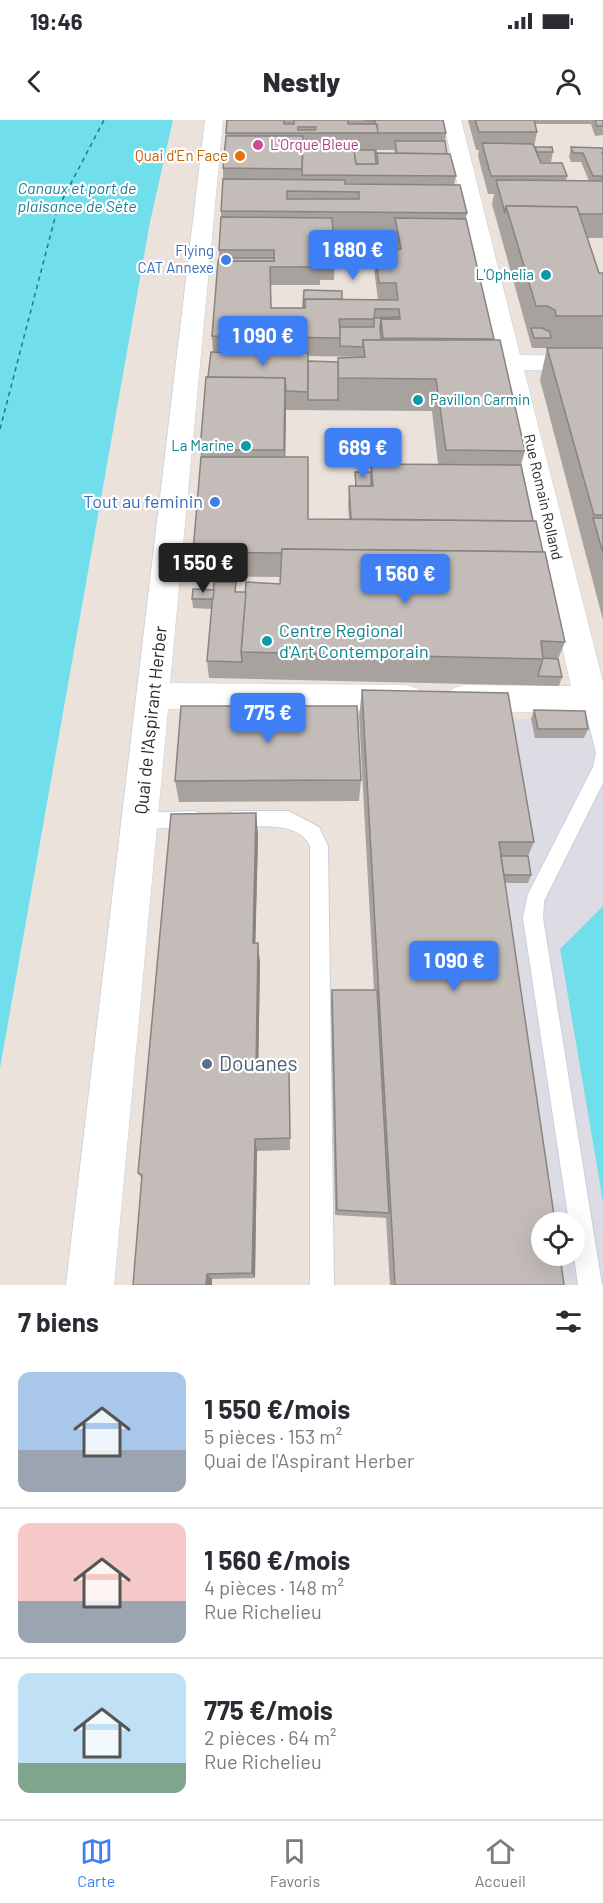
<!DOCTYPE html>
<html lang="fr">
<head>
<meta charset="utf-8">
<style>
	body { margin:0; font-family:Barlow,sans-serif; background:#f2f2f3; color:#2b2b33; height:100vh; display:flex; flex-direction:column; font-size:22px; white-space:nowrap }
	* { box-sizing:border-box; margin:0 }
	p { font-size:20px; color:#7c7c81 }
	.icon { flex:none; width:33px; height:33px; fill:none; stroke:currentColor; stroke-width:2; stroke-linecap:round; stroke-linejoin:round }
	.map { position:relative; height:1165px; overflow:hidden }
	.details { display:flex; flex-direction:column; background:#fff; flex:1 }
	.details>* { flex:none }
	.controls { position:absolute; left:531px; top:1092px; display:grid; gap:12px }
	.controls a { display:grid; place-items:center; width:54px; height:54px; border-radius:50%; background:#fff; box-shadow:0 6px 24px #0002; font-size:30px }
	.price { position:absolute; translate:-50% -51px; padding:0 14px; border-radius:6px; background:#3e7ff6; color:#fff; font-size:20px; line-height:39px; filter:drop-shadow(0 2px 3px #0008) }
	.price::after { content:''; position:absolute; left:50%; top:36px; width:18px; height:14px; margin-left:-9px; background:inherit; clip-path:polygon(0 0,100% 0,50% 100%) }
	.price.selected { background:#222; color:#fff }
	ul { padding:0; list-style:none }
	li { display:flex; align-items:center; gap:18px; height:150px; padding:0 18px }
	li+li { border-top:2px solid #e1e1e2 }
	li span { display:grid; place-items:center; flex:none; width:168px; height:120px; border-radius:12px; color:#555 }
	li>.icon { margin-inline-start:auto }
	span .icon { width:72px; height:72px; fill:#fffc; stroke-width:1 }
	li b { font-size:26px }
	h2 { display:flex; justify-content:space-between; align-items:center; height:72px; padding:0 18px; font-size:26px }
	.status { display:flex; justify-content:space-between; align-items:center; height:42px; padding:0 30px; background:#fff; direction:ltr }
	.status svg { height:16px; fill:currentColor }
	header { display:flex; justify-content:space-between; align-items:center; height:78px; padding:0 18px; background:#fff; font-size:27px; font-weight:800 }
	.dock { display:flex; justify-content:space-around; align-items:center; height:84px; border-top:2px solid #e1e1e2; background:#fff; font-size:16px; color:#7c7c81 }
	.dock a { display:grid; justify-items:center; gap:3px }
	.dock .selected { color:#3e7ff6 }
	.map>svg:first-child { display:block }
	.industrial { fill:#dddce4; fill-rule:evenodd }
	.water { fill:#70dfeb }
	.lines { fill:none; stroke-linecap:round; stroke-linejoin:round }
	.ferry { stroke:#107f96; stroke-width:1.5; stroke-dasharray:4.5 4; stroke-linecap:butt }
	.lane-casing { stroke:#c9d0db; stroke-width:2 }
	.street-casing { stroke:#c9d0db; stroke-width:1 }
	.lane { fill:#fff; fill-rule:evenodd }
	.street { fill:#fff; fill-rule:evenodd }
	.wall { fill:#a8a29e; fill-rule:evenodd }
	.shaded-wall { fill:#888481 }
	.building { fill:#c3bcb8; stroke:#888481; stroke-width:1.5; fill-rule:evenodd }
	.hotel-dot { fill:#d1479c; stroke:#fff; stroke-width:2 }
	.food-dot { fill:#e8710a; stroke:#fff; stroke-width:2 }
	.shop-dot { fill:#3f7fe0; stroke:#fff; stroke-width:2 }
	.culture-dot { fill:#0f9aa8; stroke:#fff; stroke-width:2 }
	.service-dot { fill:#5c6f8a; stroke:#fff; stroke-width:2 }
	.labels { text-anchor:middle; stroke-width:4.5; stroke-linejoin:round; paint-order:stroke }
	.far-hotel-label { font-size:15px; fill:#b23c85; stroke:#fff; text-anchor:start }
	.far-food-label { font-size:15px; fill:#c56008; stroke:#fff; text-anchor:end }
	.far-shop-label { font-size:15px; fill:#366cbe; stroke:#fff; text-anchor:end }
	.far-culture-label { font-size:15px; fill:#0d838f; stroke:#fff; text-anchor:end }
	.far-street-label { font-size:15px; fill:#292929; stroke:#fff }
	.far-water-label { font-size:16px; font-style:italic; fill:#107f96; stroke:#fff }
	.shop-label { font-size:18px; fill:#366cbe; stroke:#fff; text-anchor:end }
	.culture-label { font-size:18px; fill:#0d838f; stroke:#fff; text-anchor:start }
	.street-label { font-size:18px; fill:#292929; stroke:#fff }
	.near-service-label { font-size:21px; fill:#4e5e75; stroke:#fff; text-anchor:start }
</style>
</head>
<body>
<div class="status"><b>19:46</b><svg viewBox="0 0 49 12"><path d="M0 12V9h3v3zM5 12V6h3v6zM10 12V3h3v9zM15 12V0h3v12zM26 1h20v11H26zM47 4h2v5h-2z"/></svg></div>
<header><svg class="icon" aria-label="back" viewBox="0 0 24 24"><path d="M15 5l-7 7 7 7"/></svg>Nestly<svg class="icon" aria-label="person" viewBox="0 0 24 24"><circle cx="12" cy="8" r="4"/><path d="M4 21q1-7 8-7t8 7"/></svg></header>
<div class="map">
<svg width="603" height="1165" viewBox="0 0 603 1165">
	<rect width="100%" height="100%" fill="#ebe2db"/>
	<path class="industrial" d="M359,596l244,5v185l-43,43 43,253v83h-213zM542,1102h32v34h-32z"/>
	<g class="water">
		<polygon points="0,0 173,0 150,102 0,948"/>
		<polygon points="603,786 603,1082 560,829"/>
	</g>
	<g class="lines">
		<polyline class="ferry" points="0,309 57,90 104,0"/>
		<g class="lane-casing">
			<g id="lane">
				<polygon points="591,573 597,575 603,595 603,663 544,781 543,798 602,1165 578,1165 574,1136 574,1102 569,1102 523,798 528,774 593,647 596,633 583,580 585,575"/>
				<polygon points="194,691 200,693 203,699 200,705 194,707 140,709 134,707 131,701 134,695 140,693"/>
				<path d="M234,691h54l31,16 9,19 6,439h-24v-439c-12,-26 -52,-19 -76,-19l-6,-2 -3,-6 3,-6z"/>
			</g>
		</g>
		<g class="street-casing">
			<g id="street">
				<polygon points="205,0 223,0 170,563 406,565 418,569 422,578 418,587 406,591 168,589 114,1165 66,1165"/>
				<polygon points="443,0 461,0 520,235 603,236 603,250 524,250 603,562 603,593 464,591 452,587 448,578 452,569 464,565 571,566 500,249 482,247 479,242 482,237 496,235"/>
			</g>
		</g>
		<use href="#lane" class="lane"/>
		<use href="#street" class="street"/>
	</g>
	<g class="wall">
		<path d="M227,0h216l3,13 -1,8 2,13 9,22 -2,9 13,28 -1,6 27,121 32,111 -4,14 12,56 10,31 22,90 -7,17 4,18 -3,9 -350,-8 -2,-17 5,-52 -19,-1 -1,-9 45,-7h9l34,-8 1,-7 -85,-1 -3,-24 8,-95 -1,-7 8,-73 5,-25 -1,-16 7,-78v-8l4,-71v-11zM377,30h17l1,3h-18zM333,115l61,1 2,14 -21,1 -1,18 4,31 -36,-1 -38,-9 -1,18h-32v-23h49v-5h14l1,-19zM308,236l54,1 -24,5 -30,-1zM286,290l146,1 6,53h-67v8h-16v14h-6l-1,18 1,15h-41l-23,-62z"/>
		<polygon points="468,0 603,0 603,15 595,16 591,4 535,4 537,12 534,27 553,32 551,42 540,42 541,43 567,56 566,61 589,61 581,42 571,42 569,37 571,27 603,28 603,118 587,118 599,153 603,153 603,500 540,260 547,228 532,228 492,84 494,74 488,74 478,36 479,30 476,30"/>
		<polygon points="362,570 534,722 528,736 531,755 528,763 505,763 564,1165 390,1165 386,1098 335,1095 331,882 332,870 374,870 359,596"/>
		<polygon points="534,590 588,609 584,618 535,618 531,599"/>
		<polygon points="361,660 359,681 179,682 175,661"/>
		<polygon points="256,693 258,716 255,823 260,843 258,950 289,951 290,1030 257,1031 255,1158 212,1159 212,1165 138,1053"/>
	</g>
	<g class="shaded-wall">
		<polygon points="285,258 286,290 285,362 284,330"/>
		<polygon points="256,693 258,716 255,842 253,823"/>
		<polygon points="258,823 260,843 258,965 256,950"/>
		<polygon points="255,1019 257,1031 255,1158 252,1153"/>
		<polygon points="207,1154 212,1159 212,1165 206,1165"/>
	</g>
	<g class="building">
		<path d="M227,0h57v4h10v-4h54v4h29l1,9h-152zM298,7h18l-1,3h-17z"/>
		<polygon points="365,0 443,0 446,13 378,13 377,4 375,4 375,1"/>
		<polygon points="475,0 534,0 537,12 479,12"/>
		<polygon points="595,0 603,0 603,6 597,6"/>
		<polygon points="226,16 303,16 302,49 223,48"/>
		<polygon points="395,21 445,21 447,34 397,33"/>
		<polygon points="303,22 354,22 356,44 378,44 377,33 450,34 456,56 302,55"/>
		<polygon points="482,23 533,24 541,43 562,43 567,56 491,56"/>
		<polygon points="535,27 552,27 553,32 537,32"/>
		<polygon points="571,27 603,28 603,33 602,33 603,35 603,61 601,56 593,56 583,33 573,33"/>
		<polygon points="354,30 375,30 376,44 356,44"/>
		<path d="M223,59l122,1v4l115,1 7,28 -246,-2zM287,71l72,1v7h-72z"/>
		<polygon points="496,60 603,61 603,94 579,94 577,87 506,86 505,93"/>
		<polygon points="506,86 577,87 599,153 603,153 603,196 556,196 555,190 547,186 536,186"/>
		<polygon points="221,97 332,98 335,141 320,141 320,147 270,147 271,188 305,188 305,179 398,180 396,163 379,163 375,131 401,129 395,98 466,99 494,219 383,218 381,199 400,199 399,189 375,189 374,199 339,199 341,218 212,216 218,141 274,141 274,130 219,130"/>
		<rect x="219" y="138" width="55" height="3"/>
		<polygon points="304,170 342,171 342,179 305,179 305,187 303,187"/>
		<polygon points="398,197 398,199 381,199 380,208 381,220 363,220 363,227 340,226 340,207 374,207 374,198"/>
		<polygon points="531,208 542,208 550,212 551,218 534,218"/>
		<polygon points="363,220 500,220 525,331 446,330 436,259 338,258 338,238 365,237"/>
		<polygon points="547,228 603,228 603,395 594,395"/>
		<polygon points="211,232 308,233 308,272 286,271 285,258 208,257"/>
		<polygon points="308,241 338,242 338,280 308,280"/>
		<polygon points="206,257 285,258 284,330 200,330"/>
		<polygon points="201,337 308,337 308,399 536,401 543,432 282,429 282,433 193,432"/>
		<polygon points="371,344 521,345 533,401 351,399 349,366 373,366"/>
		<polygon points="355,352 371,352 371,366 356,366"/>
		<polygon points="593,398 603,398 603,433"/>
		<polygon points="282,429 545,432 565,522 541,521 543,539 241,532 246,462 280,464"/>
		<polygon points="214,462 236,462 235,472 246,472 241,532 242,542 207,541"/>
		<polygon points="193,469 214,470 213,479 192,479"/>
		<polygon points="543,538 558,539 562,557 538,556"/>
		<polygon points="362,570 508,573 534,722 499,722 555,1102 542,1102 542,1136 560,1136 564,1165 395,1165"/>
		<polygon points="181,586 357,586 361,660 175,661"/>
		<polygon points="534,590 585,591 588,609 538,609"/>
		<polygon points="256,693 253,823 258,823 256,950 289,951 290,1018 255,1019 252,1153 207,1154 206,1165 133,1165 142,1055 138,1053 171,694"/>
		<polygon points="501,736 528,736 531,755 504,755"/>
		<polygon points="332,870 377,870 389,1093 337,1090"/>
	</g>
	<circle class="hotel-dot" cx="258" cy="25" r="6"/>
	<circle class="food-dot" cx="240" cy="36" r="6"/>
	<g class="shop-dot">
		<circle cx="226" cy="140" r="6"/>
		<circle cx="215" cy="382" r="6"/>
	</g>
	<g class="culture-dot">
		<circle cx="546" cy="155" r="6"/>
		<circle cx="418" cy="280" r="6"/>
		<circle cx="246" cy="326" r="6"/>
		<circle cx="267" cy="521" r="6"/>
	</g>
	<circle class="service-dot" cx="207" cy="944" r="6"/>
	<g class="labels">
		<g class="far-hotel-label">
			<text x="270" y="30">L'Orque Bleue</text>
		</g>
		<g class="far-food-label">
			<text x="228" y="41">Quai d'En Face</text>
		</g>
		<g class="far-shop-label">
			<text x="214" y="136">Flying<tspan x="214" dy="17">CAT Annexe</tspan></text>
		</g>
		<g class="far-culture-label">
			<text x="534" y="160">L'Ophelia</text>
			<text x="430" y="285" text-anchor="start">Pavillon Carmin</text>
			<text x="234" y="331">La Marine</text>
		</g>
		<g class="far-street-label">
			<text transform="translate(543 377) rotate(77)" y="5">Rue Romain Rolland</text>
		</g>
		<g class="far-water-label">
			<text x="77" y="74">Canaux et port de<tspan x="77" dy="18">plaisance de Sète</tspan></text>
		</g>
		<g class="shop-label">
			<text x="203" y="388">Tout au feminin</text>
		</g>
		<g class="culture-label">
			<text x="279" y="517">Centre Regional<tspan x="279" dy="21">d'Art Contemporain</tspan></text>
		</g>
		<g class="street-label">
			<text transform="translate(151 600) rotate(-84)" y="6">Quai de l'Aspirant Herber</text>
		</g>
		<g class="near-service-label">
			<text x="219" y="951">Douanes</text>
		</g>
	</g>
</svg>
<div class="controls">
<a><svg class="icon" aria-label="locate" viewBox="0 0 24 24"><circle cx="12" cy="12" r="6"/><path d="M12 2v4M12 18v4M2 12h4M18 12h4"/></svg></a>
</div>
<b class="price" style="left:353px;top:161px">1 880 €</b>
<b class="price" style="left:263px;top:247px">1 090 €</b>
<b class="price" style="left:363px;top:359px">689 €</b>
<b class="price selected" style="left:203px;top:474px">1 550 €</b>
<b class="price" style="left:405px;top:485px">1 560 €</b>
<b class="price" style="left:268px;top:624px">775 €</b>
<b class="price" style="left:454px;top:872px">1 090 €</b>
</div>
<section class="details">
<h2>7 biens<svg class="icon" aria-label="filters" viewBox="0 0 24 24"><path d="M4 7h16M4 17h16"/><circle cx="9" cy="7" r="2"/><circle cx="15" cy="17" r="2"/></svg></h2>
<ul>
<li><span style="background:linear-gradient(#a9c7e8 65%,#9aa5b1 0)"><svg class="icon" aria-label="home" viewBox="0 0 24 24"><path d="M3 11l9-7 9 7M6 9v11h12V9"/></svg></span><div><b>1 550 €/mois</b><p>5 pièces · 153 m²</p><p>Quai de l'Aspirant Herber</p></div></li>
<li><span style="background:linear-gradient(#f6c9c9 65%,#9aa5b1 0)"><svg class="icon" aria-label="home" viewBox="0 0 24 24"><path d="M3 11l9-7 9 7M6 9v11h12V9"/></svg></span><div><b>1 560 €/mois</b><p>4 pièces · 148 m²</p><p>Rue Richelieu</p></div></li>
<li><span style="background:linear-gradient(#bfe0f5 75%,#7fa58c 0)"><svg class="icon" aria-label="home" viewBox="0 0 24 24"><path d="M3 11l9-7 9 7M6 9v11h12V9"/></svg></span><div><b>775 €/mois</b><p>2 pièces · 64 m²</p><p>Rue Richelieu</p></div></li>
</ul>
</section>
<nav class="dock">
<a class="selected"><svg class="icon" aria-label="map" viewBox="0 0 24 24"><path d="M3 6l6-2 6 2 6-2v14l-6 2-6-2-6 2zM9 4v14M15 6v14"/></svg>Carte</a>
<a><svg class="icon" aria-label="saved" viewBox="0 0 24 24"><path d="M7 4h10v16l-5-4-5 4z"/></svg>Favoris</a>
<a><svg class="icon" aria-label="home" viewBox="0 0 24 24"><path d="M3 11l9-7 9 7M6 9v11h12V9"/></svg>Accueil</a>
</nav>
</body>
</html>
